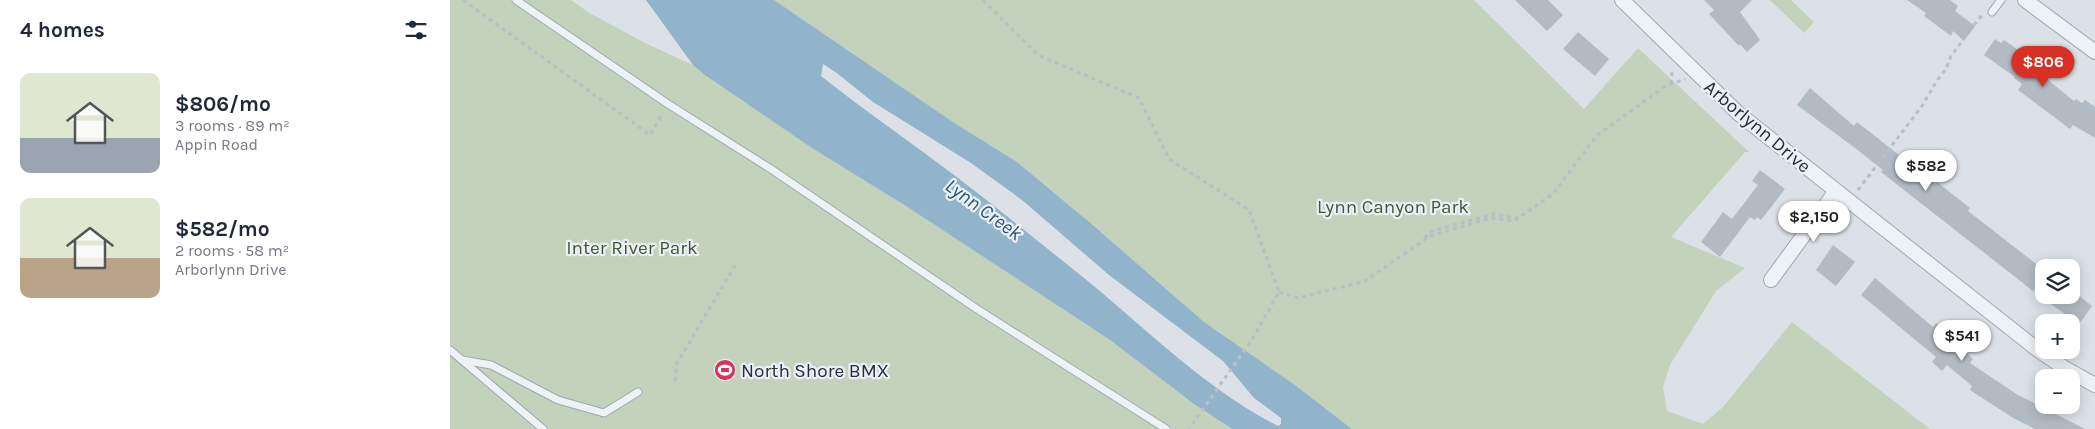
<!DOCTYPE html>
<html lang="en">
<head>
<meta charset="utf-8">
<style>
	body { margin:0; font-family:Karla,sans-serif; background:#f6f6f7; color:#1f2937; height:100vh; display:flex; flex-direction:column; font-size:19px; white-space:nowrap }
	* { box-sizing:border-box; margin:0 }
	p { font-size:16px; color:#747a83 }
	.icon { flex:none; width:28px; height:28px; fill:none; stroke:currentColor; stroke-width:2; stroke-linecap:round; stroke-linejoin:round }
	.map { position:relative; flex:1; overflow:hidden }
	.panel { display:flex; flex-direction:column; background:#fff; width:450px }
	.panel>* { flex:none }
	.buttons { position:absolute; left:1585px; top:259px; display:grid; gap:10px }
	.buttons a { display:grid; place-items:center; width:45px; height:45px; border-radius:10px; background:#fff; box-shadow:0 2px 12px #0003; font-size:25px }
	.price { position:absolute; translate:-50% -42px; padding:0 11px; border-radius:18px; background:#fff; color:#222; font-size:16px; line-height:32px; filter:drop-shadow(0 1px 2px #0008) }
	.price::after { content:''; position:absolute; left:50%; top:30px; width:15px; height:11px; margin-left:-8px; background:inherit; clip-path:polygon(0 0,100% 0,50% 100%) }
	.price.current { background:#d93025; color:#fff }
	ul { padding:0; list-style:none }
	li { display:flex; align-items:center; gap:15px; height:125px; padding:0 20px }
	li span { display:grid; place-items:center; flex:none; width:140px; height:100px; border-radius:10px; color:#555 }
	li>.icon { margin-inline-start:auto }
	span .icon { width:60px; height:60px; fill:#fffc; stroke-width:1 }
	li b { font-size:21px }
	h2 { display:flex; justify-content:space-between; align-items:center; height:60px; padding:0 20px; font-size:21px }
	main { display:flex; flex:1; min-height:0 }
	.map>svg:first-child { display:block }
	.green { fill:#c3d2bb }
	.water { fill:#92b4cb; fill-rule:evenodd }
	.building { fill:#b2bbc4 }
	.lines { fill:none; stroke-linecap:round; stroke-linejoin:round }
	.service-casing { stroke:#a0a8b1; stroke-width:9 }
	.minor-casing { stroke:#a0a8b1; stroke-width:16 }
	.path { stroke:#b9bfc5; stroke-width:3; stroke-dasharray:4 4; stroke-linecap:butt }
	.service { stroke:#eef1f5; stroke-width:7 }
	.minor { stroke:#eef1f5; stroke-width:14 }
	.labels { text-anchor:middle; stroke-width:4.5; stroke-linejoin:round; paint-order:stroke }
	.street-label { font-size:19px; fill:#24303e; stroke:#eaf0f5 }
	.park-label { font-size:19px; fill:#3d5b30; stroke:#eaf0f5 }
	.poi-label { font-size:19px; fill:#24303e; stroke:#eaf0f5; text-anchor:start }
	.water-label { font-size:20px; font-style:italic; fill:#2b5475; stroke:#eaf0f5 }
</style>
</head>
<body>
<main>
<section class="panel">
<h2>4 homes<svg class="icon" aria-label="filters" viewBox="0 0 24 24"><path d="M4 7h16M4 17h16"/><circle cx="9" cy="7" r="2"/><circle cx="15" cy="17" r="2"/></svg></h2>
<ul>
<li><span style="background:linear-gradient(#dfe7d0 65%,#9aa5b1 0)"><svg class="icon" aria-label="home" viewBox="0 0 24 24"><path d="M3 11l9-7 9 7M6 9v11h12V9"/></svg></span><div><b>$806/mo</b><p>3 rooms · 89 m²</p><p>Appin Road</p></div></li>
<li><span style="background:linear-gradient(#dfe7d0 60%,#b9a48a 0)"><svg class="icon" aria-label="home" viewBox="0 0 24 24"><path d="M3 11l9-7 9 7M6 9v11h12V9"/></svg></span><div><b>$582/mo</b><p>2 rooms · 58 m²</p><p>Arborlynn Drive</p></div></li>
</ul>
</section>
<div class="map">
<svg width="1645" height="429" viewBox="0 0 1645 429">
	<rect width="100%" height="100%" fill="#dbe1e7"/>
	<g class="green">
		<polygon points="0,0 121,0 138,12 193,42 243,65 362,148 459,208 660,340 744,404 782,429 0,429"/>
		<polygon points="324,0 1024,0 1134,109 1188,48 1299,152 1295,152 1221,237 1295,268 1266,291 1220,365 1213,387 1217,411 1253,424 1273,407 1342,322 1480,429 902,429 845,385 754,322 644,226 567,162 503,122"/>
		<polygon points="1320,0 1341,0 1364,22 1354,33"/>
	</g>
	<path class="water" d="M196,0h128l179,122 64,40 77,64 110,96 91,63 57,44h-120l-38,-25 -84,-64 -201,-132 -97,-60 -107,-73 -12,-10zM373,64l15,10 35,28 98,61 51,37 87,75 114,86 31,37 27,20v6l-3,2c-75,-38 -134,-100 -199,-152 -45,-36 -90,-73 -137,-108 -40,-30 -82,-59 -121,-90z"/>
	<g class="building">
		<polygon points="1065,0 1098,0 1113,15 1097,31"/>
		<polygon points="1254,0 1302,0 1290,12 1310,40 1297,52 1290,44 1289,46 1259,14 1264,10"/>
		<polygon points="1457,0 1500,0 1508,6 1505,11 1525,26 1514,41 1503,31 1501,36 1474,16 1476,13"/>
		<polygon points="1128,32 1159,59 1145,76 1113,49"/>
		<polygon points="1545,39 1551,43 1554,40 1574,54 1596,72 1593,76 1624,101 1626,99 1632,103 1635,100 1645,107 1645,138 1623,125 1620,129 1568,90 1572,84 1564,78 1565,77 1534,55"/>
		<polygon points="1360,88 1404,126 1407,122 1486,184 1487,182 1520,208 1518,211 1594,270 1594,278 1583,291 1431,172 1433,170 1405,148 1347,105"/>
		<polygon points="1310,170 1335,189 1311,220 1307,217 1305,220 1300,217 1270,257 1251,242 1273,212 1282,219 1308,185 1302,181"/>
		<polygon points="1383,245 1405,262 1386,286 1366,270"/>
		<polygon points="1425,278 1483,327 1486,323 1517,351 1516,352 1523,359 1520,363 1568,395 1635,429 1585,429 1563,418 1520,390 1522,386 1497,365 1492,371 1482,362 1486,357 1411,295"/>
		<polygon points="1588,295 1628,295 1642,306 1629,324"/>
	</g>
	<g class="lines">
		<g class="service-casing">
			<g id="service">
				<polyline points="66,0 218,104 321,169 527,309 716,429"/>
				<polyline points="1542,12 1551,0"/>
				<polyline points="0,350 93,429"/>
				<polyline points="12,360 41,365 108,400 154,413 188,392"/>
			</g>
		</g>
		<g class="minor-casing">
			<g id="minor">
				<polyline points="1172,0 1289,114 1588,350 1616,369 1645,385"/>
				<polyline points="1575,0 1645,52"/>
				<polyline points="1321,280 1386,191"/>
			</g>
		</g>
		<g class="path">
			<polyline points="13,0 200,135 213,113"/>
			<polyline points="533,0 588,55 689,98 719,159 799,210 829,292 803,338 739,429"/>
			<polyline points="1524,25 1532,15"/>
			<polyline points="1221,84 1222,69"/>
			<polyline points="1408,190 1472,106 1486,82 1496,69 1501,56 1513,40"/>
			<polyline points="975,238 979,232 1043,214 1068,218"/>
			<polyline points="829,292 848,298 915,281 980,236 1041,218 1064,221 1103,194 1147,135 1216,86 1235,79"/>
			<polyline points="225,381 227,363 286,264"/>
		</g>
		<use href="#service" class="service"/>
		<use href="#minor" class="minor"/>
	</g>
	<defs>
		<g id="stadium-disc" transform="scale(1.125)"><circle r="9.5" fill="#d9335e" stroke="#eaf0f5"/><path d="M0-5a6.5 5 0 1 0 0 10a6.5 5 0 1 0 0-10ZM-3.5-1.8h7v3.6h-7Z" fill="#fff"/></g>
	</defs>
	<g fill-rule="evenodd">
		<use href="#stadium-disc" x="275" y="370"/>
	</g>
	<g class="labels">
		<g class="street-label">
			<text transform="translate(1308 126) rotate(40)" y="7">Arborlynn Drive</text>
		</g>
		<g class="park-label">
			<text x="943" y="213">Lynn Canyon Park</text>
			<text x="182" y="254">Inter River Park</text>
		</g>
		<g class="poi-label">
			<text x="291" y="377">North Shore BMX</text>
		</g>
		<g class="water-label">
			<text transform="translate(534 209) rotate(36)" y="7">Lynn Creek</text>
		</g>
	</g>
</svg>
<div class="buttons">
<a><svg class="icon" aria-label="layers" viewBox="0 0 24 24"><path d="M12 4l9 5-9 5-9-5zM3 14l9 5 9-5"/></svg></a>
<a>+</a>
<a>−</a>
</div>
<b class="price current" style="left:1593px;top:88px">$806</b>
<b class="price" style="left:1476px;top:192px">$582</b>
<b class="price" style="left:1364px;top:243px">$2,150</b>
<b class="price" style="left:1512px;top:362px">$541</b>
</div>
</main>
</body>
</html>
